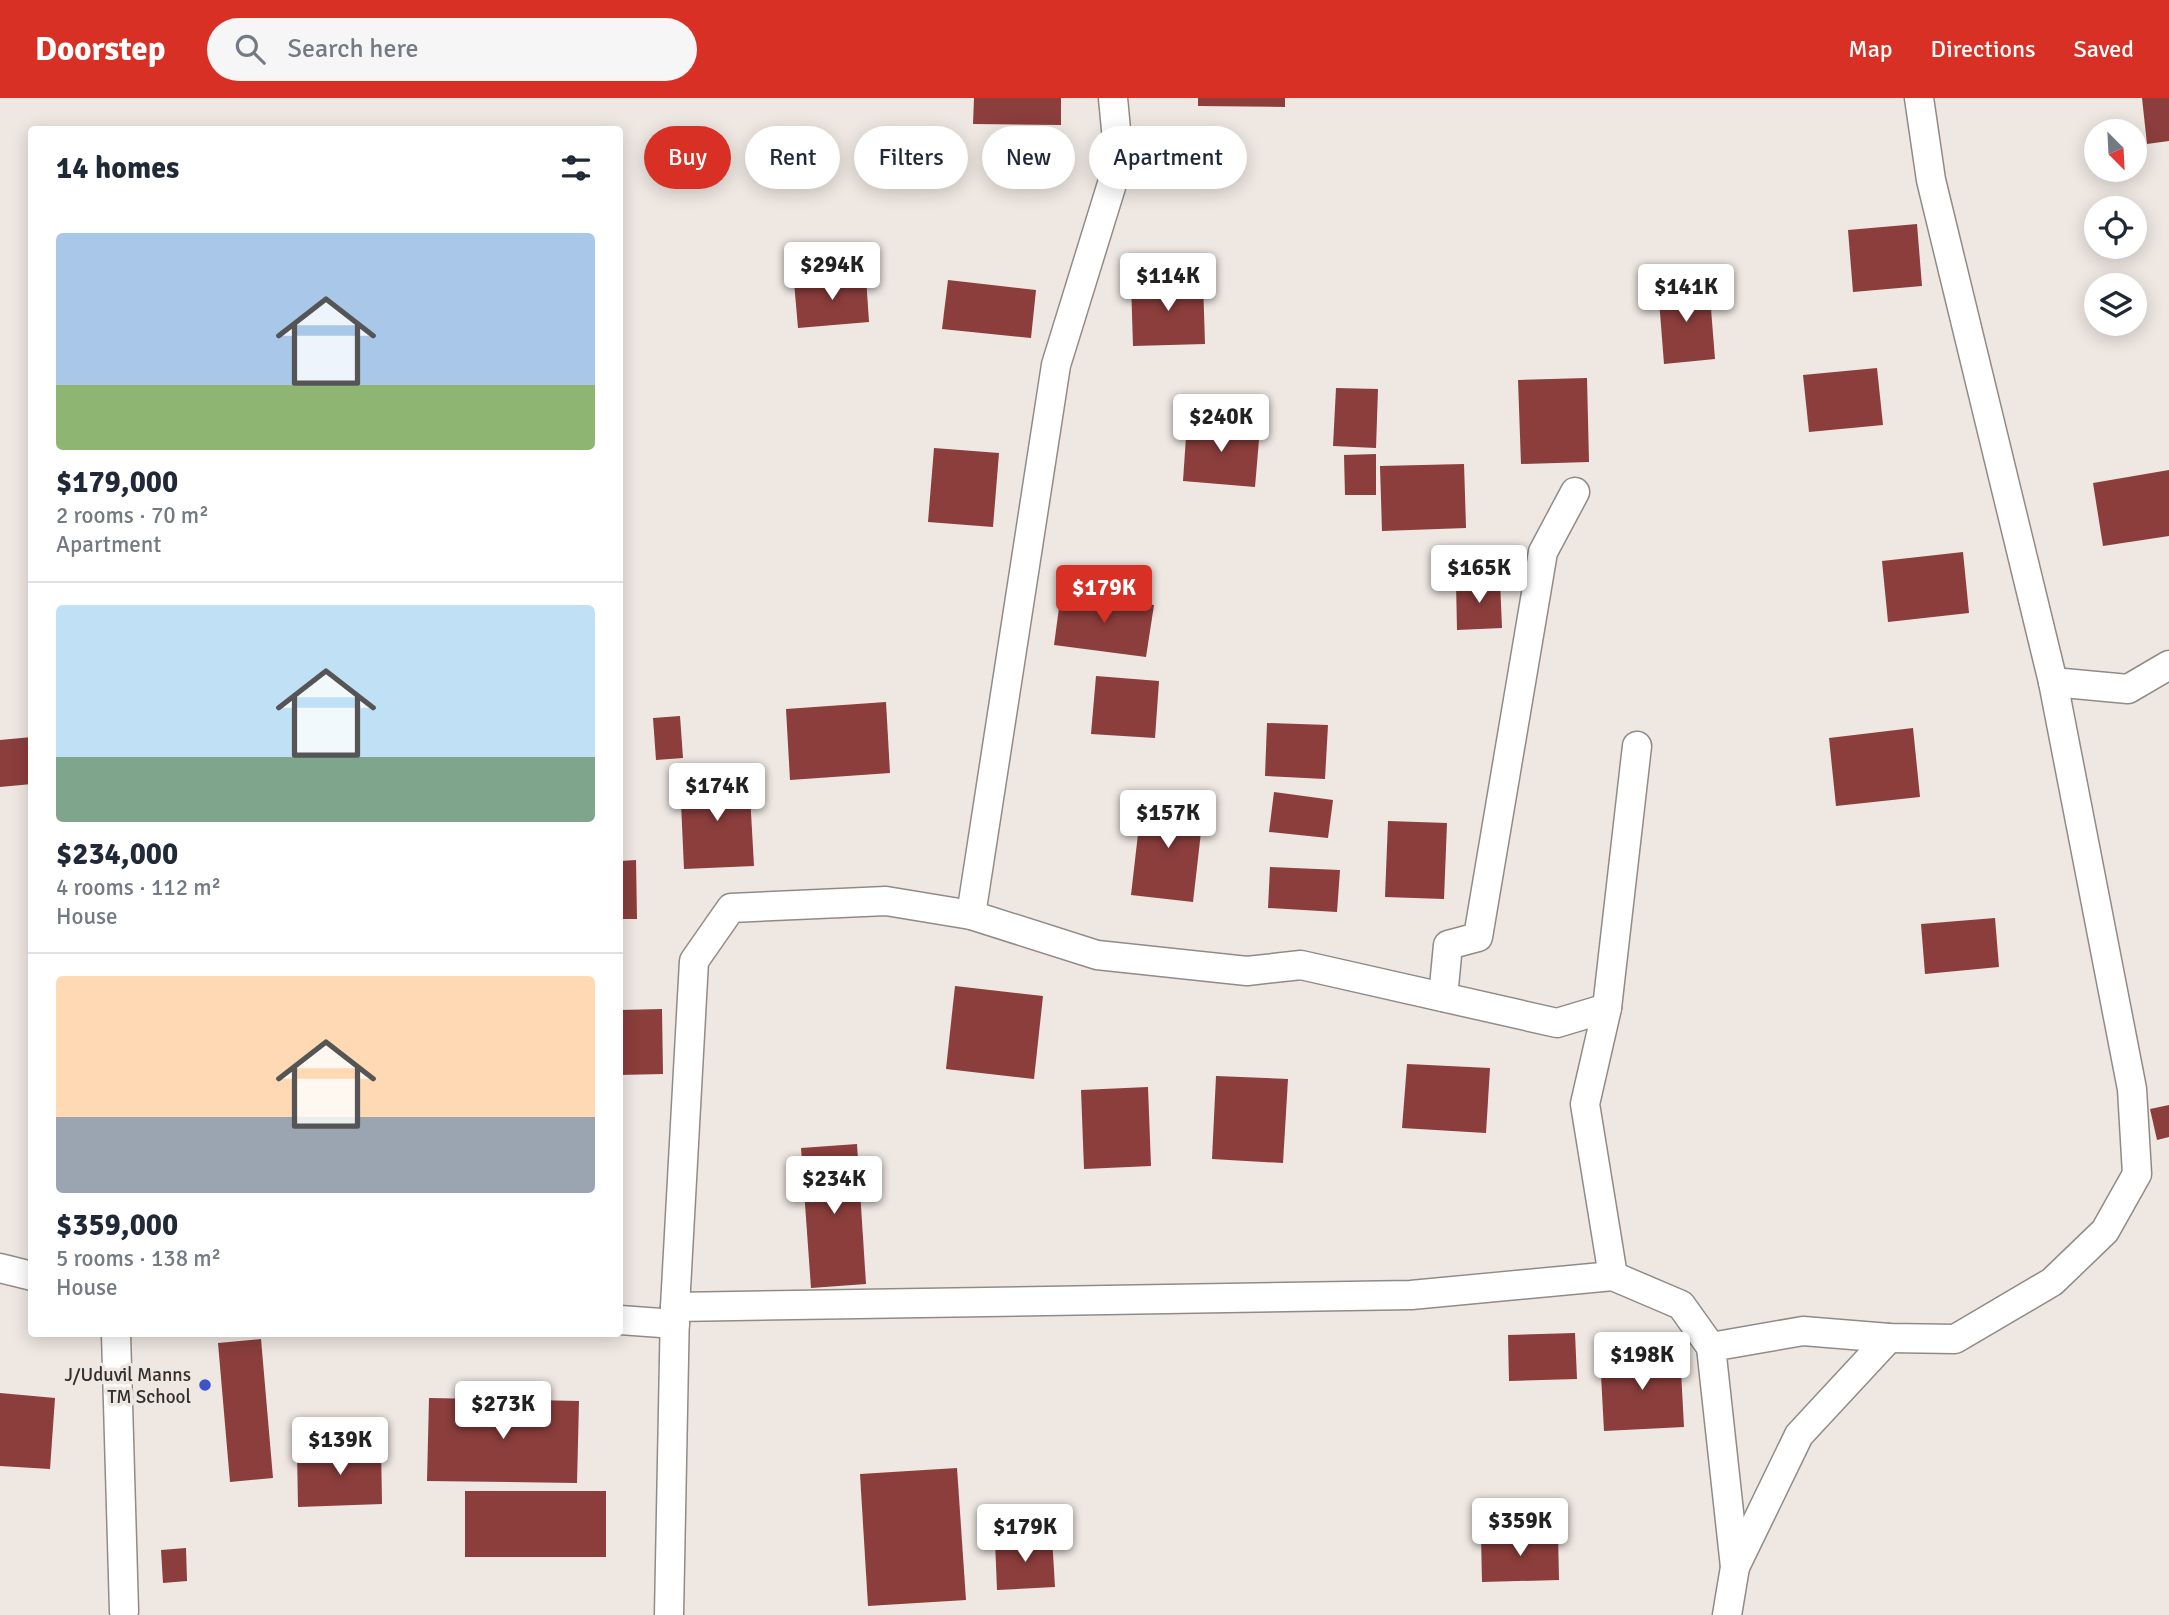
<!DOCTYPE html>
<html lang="en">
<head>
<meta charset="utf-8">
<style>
	body { margin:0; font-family:Signika,sans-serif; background:#f6f6f7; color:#1f2937; height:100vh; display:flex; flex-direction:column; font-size:26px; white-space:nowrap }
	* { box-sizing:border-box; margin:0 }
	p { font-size:23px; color:#747a83 }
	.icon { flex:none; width:38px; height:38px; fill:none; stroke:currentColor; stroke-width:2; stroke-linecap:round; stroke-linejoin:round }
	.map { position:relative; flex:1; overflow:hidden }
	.drawer { position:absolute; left:28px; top:28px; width:595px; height:1211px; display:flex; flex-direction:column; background:#fff; border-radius:7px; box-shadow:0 4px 18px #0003 }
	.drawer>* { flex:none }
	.hud { position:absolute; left:644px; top:28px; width:665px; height:63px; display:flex; gap:14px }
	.needle { width:46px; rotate:156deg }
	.fabs { position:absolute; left:2084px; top:21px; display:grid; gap:14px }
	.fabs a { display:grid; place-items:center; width:63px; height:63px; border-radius:50%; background:#fff; box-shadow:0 4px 18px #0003; font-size:35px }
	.price { position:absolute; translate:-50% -60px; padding:0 16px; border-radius:7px; background:#fff; color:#222; font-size:23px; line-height:46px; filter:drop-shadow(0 2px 4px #0008) }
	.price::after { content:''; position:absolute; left:50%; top:42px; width:21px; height:16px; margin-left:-10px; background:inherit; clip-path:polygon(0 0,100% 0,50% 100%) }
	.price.active { background:#d93025; color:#fff }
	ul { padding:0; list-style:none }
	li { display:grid; align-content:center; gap:14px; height:371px; padding:0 28px }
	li+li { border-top:2px solid #e0e1e3 }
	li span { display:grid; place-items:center; height:217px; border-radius:7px; color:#555 }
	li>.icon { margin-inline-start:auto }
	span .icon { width:126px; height:126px; fill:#fffc; stroke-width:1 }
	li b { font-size:30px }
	h2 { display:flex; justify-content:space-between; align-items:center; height:84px; padding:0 28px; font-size:30px }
	.tag { padding:0 24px; border-radius:32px; background:#fff; box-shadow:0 4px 18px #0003; font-size:24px; line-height:63px }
	.tag.active { background:#d93025; color:#fff }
	header { display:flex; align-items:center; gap:42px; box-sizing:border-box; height:98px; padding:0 35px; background:#d93025; color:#fff }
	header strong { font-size:33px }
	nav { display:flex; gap:38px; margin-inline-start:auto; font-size:24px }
	.search { width:490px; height:63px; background:#f6f6f7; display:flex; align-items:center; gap:18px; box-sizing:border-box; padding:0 24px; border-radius:38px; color:#747a83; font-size:26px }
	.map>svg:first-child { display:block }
	.building { fill:#8b3e3c }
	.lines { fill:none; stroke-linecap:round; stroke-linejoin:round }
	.street-casing { stroke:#918b87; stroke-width:31 }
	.street { stroke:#fff; stroke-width:28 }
	.poi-dot { fill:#3c54c7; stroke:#eee7e2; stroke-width:2.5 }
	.labels { text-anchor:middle; stroke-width:7; stroke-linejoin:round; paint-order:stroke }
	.poi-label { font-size:19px; fill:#32302e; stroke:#eee7e2; text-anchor:end }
</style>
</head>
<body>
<header>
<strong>Doorstep</strong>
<div class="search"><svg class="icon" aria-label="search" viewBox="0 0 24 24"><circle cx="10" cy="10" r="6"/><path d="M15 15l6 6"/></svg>Search here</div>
<nav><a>Map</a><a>Directions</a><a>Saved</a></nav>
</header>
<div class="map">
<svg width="2169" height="1517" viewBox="0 0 2169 1517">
	<rect width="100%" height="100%" fill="#eee7e2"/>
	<g class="building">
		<polygon points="974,0 1061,0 1061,27 973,26"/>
		<polygon points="1198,0 1285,0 1285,9 1198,8"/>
		<polygon points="2142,0 2169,0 2169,43 2147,46"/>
		<polygon points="1917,126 1922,188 1853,194 1848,132"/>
		<polygon points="866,179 869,224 798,230 794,184"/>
		<polygon points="948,182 1036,192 1031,240 942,231"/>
		<polygon points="1203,183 1205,246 1133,248 1131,185"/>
		<polygon points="1709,186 1715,261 1664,266 1658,189"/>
		<polygon points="1877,270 1883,327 1809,334 1803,277"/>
		<polygon points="1587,280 1589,364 1521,366 1518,282"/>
		<polygon points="1336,290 1378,291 1376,350 1333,348"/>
		<polygon points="1187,324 1260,330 1255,389 1183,383"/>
		<polygon points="934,350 999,355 993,429 928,424"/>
		<polygon points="1376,356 1376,397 1345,397 1344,357"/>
		<polygon points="1464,366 1466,430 1382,433 1380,368"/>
		<polygon points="2169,372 2169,438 2103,448 2093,385"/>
		<polygon points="1963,454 1969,515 1888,524 1882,463"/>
		<polygon points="1500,482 1502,530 1457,532 1456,484"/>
		<polygon points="1061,495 1154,507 1146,559 1054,547"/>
		<polygon points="1096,578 1159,583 1155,640 1091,636"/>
		<polygon points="886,604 890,675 790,682 786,611"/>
		<polygon points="680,618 683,660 656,662 653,620"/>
		<polygon points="1267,625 1328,627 1325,681 1265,678"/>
		<polygon points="1913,630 1920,699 1836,708 1829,640"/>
		<polygon points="32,639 32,686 0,689 0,642"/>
		<polygon points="749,679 754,768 684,771 680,683"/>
		<polygon points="1274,694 1333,702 1328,740 1269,734"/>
		<polygon points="1142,701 1204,708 1193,804 1131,797"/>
		<polygon points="1388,723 1447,725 1444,801 1385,799"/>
		<polygon points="636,762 637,821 620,821 620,763"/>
		<polygon points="1270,769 1340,772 1337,814 1268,810"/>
		<polygon points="1995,820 1999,869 1925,876 1921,826"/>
		<polygon points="955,888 1043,898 1034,981 946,971"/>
		<polygon points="662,911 663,976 620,977 620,912"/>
		<polygon points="1407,966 1490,970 1486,1035 1402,1030"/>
		<polygon points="1216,978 1288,981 1283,1065 1212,1061"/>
		<polygon points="1148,989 1151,1068 1084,1071 1081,992"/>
		<polygon points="2169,1007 2169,1039 2157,1042 2150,1011"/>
		<polygon points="857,1046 866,1186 811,1190 801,1050"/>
		<polygon points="1575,1235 1577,1281 1509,1283 1508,1237"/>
		<polygon points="261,1241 273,1380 230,1384 218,1245"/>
		<polygon points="1680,1254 1684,1329 1604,1333 1600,1258"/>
		<polygon points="0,1295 55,1300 50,1371 0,1368"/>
		<polygon points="429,1300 579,1303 577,1385 427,1383"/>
		<polygon points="381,1349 382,1406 298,1409 297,1352"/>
		<polygon points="957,1370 966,1502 868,1508 860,1376"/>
		<rect x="465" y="1393" width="141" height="66"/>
		<polygon points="1558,1435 1559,1482 1482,1484 1481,1438"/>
		<polygon points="1052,1439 1055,1489 997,1492 995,1443"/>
		<polygon points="186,1450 187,1483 163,1485 161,1452"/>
	</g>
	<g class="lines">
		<g class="street-casing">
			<g id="street">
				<polyline points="1113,0 1119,63 1056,267 971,817 1097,857 1247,873 1301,867 1557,925 1607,910 1637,648"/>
				<polyline points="1919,0 1931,82 2053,584"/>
				<polyline points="1443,899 1448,847 1478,839 1543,454 1575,394"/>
				<polyline points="1607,910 1585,1006 1613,1178 1681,1207 1711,1249"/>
				<polyline points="0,1170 32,1178"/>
				<polyline points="675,1209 1411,1197 1613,1178"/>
				<polyline points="620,1222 675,1226"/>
				<polyline points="116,1236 124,1513"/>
				<polyline points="1735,1469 1799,1337 1889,1240"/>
				<polyline points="669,1517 675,1209 694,863 731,810 886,803 971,817"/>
				<polyline points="1727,1517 1735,1469 1711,1249 1803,1233 1889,1240 1955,1241 2052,1184 2105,1133 2137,1076 2132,991 2053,584 2128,591 2169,567"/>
			</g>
		</g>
		<use href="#street" class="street"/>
	</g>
	<circle class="poi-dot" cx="205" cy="1287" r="7"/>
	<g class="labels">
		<g class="poi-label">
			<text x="191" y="1283">J/Uduvil Manns<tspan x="191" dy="22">TM School</tspan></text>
		</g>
	</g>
</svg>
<div class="fabs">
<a><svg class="needle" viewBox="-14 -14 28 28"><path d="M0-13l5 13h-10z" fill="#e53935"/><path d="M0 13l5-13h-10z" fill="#747a83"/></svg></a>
<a><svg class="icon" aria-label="locate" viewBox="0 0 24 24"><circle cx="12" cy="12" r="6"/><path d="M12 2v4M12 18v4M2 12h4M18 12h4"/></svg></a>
<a><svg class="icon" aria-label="layers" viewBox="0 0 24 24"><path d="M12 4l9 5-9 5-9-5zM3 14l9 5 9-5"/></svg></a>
</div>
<b class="price" style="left:832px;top:204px">$294K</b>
<b class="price" style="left:1168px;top:215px">$114K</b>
<b class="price" style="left:1686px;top:226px">$141K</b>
<b class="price" style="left:1221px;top:356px">$240K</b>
<b class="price" style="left:1479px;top:507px">$165K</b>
<b class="price active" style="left:1104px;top:527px">$179K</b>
<b class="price" style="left:717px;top:725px">$174K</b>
<b class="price" style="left:1168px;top:752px">$157K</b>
<b class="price" style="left:834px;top:1118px">$234K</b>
<b class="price" style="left:1642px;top:1294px">$198K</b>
<b class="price" style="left:503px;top:1343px">$273K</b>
<b class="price" style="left:340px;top:1379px">$139K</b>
<b class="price" style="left:1520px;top:1460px">$359K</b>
<b class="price" style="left:1025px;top:1466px">$179K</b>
<div class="hud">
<a class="tag active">Buy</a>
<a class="tag">Rent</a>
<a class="tag">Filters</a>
<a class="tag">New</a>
<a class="tag">Apartment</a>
</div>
<section class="drawer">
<h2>14 homes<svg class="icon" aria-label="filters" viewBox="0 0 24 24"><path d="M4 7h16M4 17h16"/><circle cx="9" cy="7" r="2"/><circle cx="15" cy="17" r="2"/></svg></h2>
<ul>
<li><span style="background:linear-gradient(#a9c7e8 70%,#8fb573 0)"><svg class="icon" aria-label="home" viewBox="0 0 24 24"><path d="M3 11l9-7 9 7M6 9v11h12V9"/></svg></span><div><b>$179,000</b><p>2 rooms · 70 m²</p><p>Apartment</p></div></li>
<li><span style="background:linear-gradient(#bfe0f5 70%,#7fa58c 0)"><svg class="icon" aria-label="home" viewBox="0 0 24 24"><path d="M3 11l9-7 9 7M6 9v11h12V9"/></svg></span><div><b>$234,000</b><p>4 rooms · 112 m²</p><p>House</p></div></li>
<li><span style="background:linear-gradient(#ffd9b3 65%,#9aa5b1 0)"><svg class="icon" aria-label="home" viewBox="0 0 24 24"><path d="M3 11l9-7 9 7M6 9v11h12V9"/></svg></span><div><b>$359,000</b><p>5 rooms · 138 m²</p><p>House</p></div></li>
</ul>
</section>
</div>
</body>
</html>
